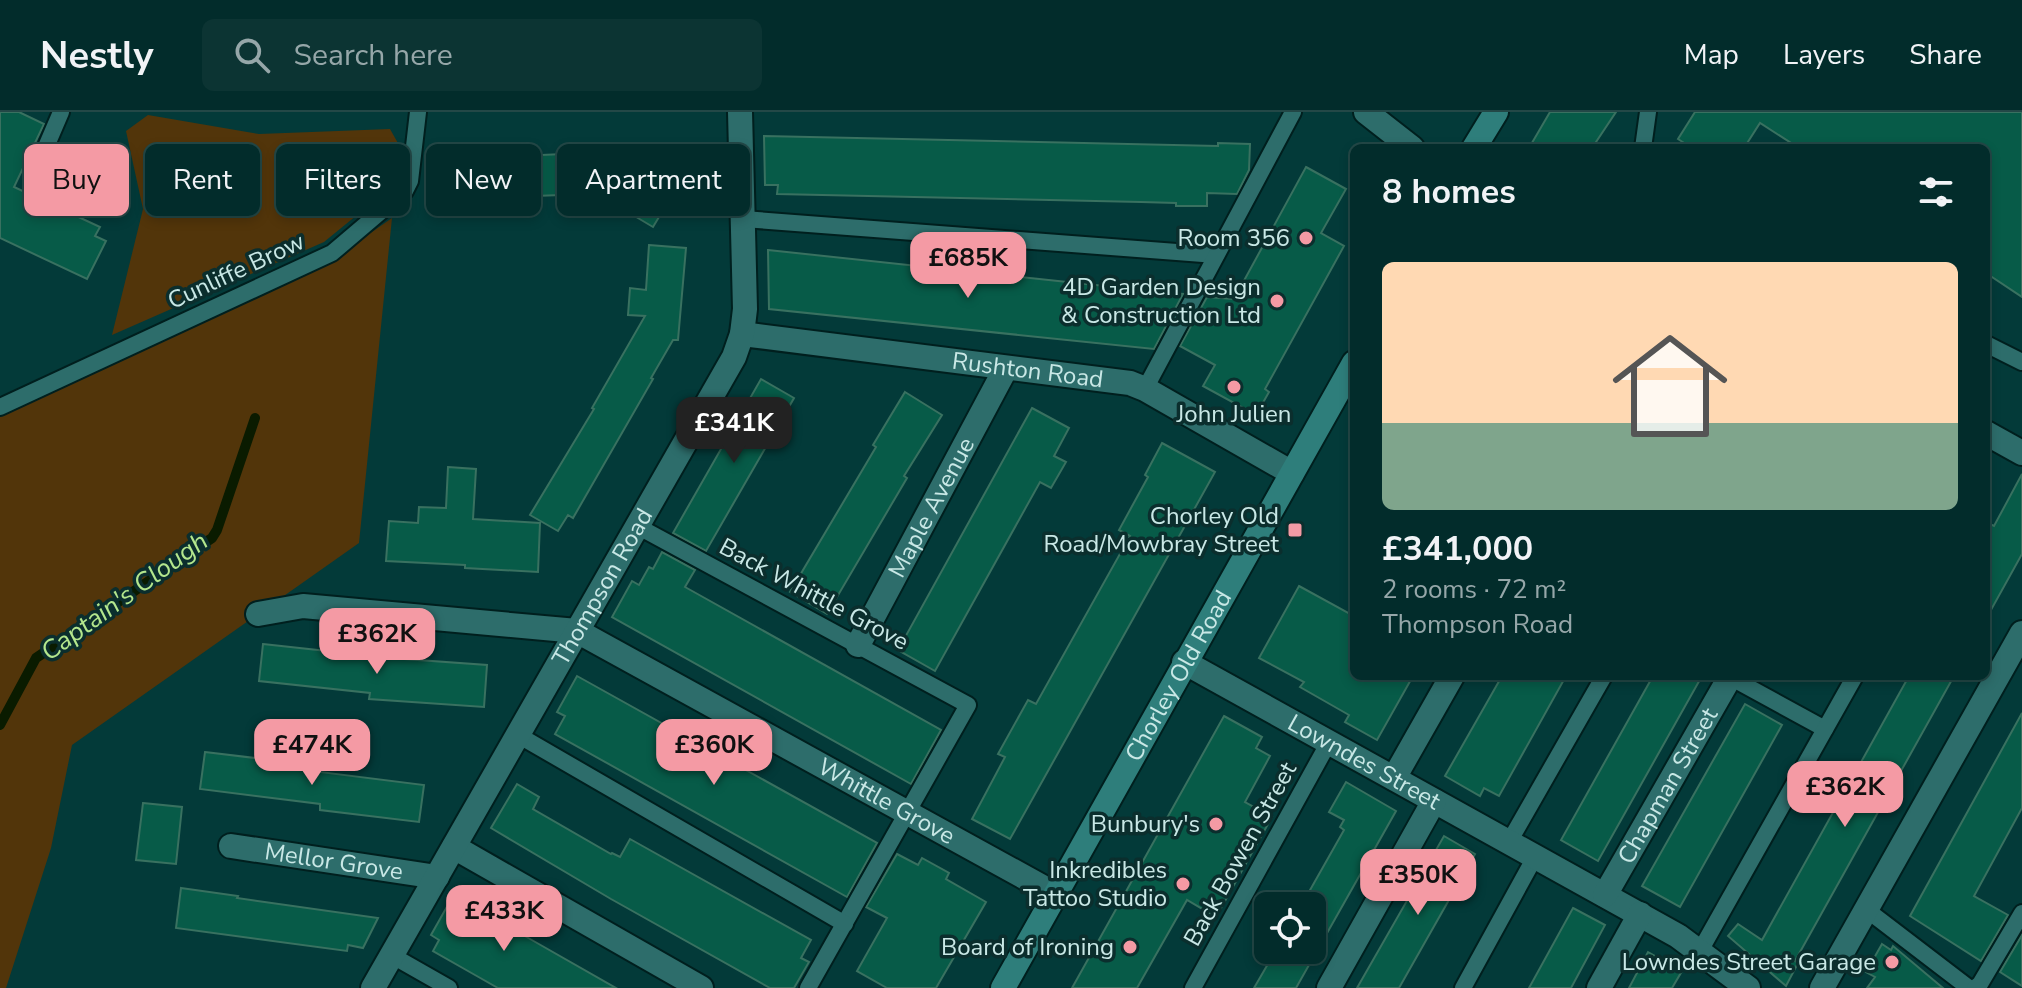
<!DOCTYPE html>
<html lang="en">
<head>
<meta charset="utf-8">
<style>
	body { margin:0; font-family:"Nunito Sans",sans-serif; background:#0c3433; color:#f1f3f6; height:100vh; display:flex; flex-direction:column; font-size:30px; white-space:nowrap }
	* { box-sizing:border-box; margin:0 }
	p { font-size:26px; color:#96a7a9 }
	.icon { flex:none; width:44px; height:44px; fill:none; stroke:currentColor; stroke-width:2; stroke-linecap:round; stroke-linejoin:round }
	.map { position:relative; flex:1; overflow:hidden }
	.details { position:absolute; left:1350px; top:32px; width:640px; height:536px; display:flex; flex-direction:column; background:#022c2b; border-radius:12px; box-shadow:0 4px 12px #0003,0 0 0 2px #234847 }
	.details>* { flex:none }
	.guide { position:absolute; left:24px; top:32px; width:760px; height:72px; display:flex; gap:16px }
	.tools { position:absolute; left:1254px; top:780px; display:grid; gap:16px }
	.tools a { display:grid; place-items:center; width:72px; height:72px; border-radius:12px; background:#022c2b; box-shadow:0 4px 12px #0003,0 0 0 2px #234847; font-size:40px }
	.price { position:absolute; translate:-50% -68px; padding:0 18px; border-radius:16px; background:#f49aa4; color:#111; font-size:26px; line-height:52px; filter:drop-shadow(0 2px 4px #0008) }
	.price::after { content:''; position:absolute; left:50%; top:48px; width:24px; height:18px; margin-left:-12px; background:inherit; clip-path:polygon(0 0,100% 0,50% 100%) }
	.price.selected { background:#222; color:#fff }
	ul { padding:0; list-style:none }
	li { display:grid; align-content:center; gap:16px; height:424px; padding:0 32px }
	li span { display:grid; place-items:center; height:248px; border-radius:12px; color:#555 }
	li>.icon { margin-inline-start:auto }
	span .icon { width:144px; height:144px; fill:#fffc; stroke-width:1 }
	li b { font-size:34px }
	h2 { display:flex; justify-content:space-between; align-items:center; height:96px; padding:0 32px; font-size:34px }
	.pill { padding:0 28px; border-radius:12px; background:#022c2b; box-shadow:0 4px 12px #0003,0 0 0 2px #234847; font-size:28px; line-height:72px }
	.pill.selected { background:#f49aa4; color:#111 }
	header { display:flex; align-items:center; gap:48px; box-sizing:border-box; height:112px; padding:0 40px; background:#022c2b; border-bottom:2px solid #234847 }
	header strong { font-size:38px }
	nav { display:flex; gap:44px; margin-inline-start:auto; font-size:28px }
	.search { width:560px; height:72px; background:#0c3433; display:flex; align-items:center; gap:20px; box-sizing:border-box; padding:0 28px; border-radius:12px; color:#96a7a9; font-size:30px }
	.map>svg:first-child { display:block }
	.green { fill:#52350a }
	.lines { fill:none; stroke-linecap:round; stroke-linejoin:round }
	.stream { stroke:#0a1b00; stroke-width:10 }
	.building { fill:#075b48; stroke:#397160; stroke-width:2 }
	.service-casing { stroke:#001f1e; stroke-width:20 }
	.minor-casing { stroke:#001f1e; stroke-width:28 }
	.tertiary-casing { stroke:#001f1e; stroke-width:28 }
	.secondary-casing { stroke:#001f1e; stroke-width:28 }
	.service { stroke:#2d6d6b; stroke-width:16 }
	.minor { stroke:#2d6d6b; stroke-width:24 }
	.tertiary { stroke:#2d6d6b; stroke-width:24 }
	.secondary { stroke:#2e7e7b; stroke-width:24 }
	.poi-dot { fill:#f49aa4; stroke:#0b2e2d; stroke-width:3 }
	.labels { text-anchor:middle; stroke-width:7; stroke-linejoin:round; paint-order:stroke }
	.poi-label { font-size:24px; fill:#c9e8e6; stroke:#0b2e2d; text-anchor:end }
	.street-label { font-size:24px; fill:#c9e8e6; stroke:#0b2e2d }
	.water-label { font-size:26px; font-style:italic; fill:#b4e78d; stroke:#0b2e2d }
</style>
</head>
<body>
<header>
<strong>Nestly</strong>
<div class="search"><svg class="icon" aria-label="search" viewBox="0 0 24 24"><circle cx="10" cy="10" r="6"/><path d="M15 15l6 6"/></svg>Search here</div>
<nav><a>Map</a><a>Layers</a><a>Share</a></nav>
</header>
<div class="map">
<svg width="2022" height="876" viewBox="0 0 2022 876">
	<rect width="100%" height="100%" fill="#033a39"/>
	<g class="green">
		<polygon points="148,3 259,22 390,17 399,33 403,55 395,72 324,130 112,223 143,97 126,19"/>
		<polygon points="392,106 359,431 72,633 51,736 6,876 0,876 0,305 323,154"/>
	</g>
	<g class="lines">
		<polyline class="stream" points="0,613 36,546 212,426 217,418 255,306"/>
	</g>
	<g class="building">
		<polygon points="0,0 19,0 44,12 14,75 100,115 95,124 106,129 87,167 0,126"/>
		<polygon points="1550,0 1616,0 1592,36 1529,36"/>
		<polygon points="1695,0 2022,0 2022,185 1986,161 1986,36 1799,36 1760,11 1744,36 1692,36 1678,27"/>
		<polygon points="764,24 1218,34 1218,31 1250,32 1249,58 1237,82 1207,81 1207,94 1176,94 1176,91 1141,90 777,82 778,73 765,73"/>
		<polygon points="585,41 587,82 482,86 483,99 456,100 454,47"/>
		<polygon points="627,52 674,80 653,115 606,87"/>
		<polygon points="1306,55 1346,77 1321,121 1344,134 1265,277 1269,280 1256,303 1203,274 1215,253 1180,234 1207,185 1234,187"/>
		<polygon points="649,133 686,136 678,228 673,228 651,266 653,267 573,406 568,403 558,419 530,403 594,297 592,296 645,204 628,203 630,176 646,178"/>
		<polygon points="768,138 1170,181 1183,182 1154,237 769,197"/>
		<polygon points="761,267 794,286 706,439 673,421"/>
		<polygon points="905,280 942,303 904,364 907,366 827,502 790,480 876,335 873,333"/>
		<polygon points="1032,296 1069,316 1054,344 1066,350 1051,376 1040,370 935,559 898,538"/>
		<polygon points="1162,331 1215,360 1010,727 972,707 1005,645 998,642 1028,588 1036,592 1130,424 1119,418 1148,365 1145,363"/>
		<polygon points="448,355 476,357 473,407 540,411 538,460 465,456 465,453 386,449 389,409 418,411 419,395 446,396"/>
		<polygon points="2022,362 2022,442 1986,507 1986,410 1994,414"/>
		<polygon points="662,440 695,458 685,475 941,618 911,672 612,505 632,469 639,473 649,455 653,457"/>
		<polygon points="1299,474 1354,504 1354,564 1413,564 1377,628 1345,610 1349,603 1300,575 1304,570 1259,546"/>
		<polygon points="263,532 363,543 363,544 487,553 484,595 369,587 370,581 259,569"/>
		<polygon points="577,564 877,731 847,785 555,622 565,604 557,600"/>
		<polygon points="1502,564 1566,564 1499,684 1484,676 1480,684 1445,664"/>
		<polygon points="1653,564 1702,564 1598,749 1561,728"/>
		<polygon points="1909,564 1954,564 1795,849 1798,851 1786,874 1728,824 1738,812 1762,828"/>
		<polygon points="1745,592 1782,613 1680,795 1642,774"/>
		<polygon points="2022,601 2022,696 1974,784 2008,803 1981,849 1910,804"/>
		<polygon points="1224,604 1262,625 1256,636 1270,644 1245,690 1272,705 1216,805 1187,788 1137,876 1072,876"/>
		<polygon points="205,640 305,652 304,658 424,673 419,710 320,698 320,692 200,677"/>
		<polygon points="1346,670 1396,699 1296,876 1254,876 1276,838 1312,838 1312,794 1301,794 1344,718 1340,715 1344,708 1329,700"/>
		<polygon points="517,672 539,685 533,697 611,742 612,741 620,745 630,727 811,828 801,846 809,850 794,876 770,876 611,787 491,716"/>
		<polygon points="143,691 182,695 176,752 136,748"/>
		<polygon points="1444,724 1475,742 1399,876 1357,876"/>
		<polygon points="897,742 918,753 922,746 949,761 946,767 986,790 936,876 887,876 857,859 887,806 866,795"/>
		<polygon points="181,776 238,784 237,786 378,806 363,836 348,833 347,839 176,816"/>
		<polygon points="453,784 516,819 616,876 498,876 475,863 433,839 439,828 431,823"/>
		<polygon points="1573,796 1605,813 1571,876 1529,876"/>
		<polygon points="2022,823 2022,874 2000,860"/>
		<polygon points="1882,832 1891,838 1893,834 1943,876 1867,876 1875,865 1866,860"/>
		<polygon points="1648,840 1682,859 1672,876 1629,876"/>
	</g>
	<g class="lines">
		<g class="service-casing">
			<g id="service">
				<polyline points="61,0 40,49 42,57 46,62 106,90"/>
				<polyline points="1643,36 1648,0"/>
				<polyline points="743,107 1216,143"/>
				<polyline points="1986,232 2022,250"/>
				<polyline points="1145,277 1293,0"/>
				<polyline points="0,295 332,141 405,79 410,69 418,0"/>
				<polyline points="637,414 968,593 808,876"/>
				<polyline points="1728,564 1825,617"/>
				<polyline points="518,623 845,812"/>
				<polyline points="1509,730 1604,564"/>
				<polyline points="1867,798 1969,876"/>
				<polyline points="1700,839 1855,564"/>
				<polyline points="391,843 449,876"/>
				<polyline points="1193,876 1329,630"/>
				<polyline points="1463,876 1535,745"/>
				<polyline points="1975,876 1980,872 2022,801"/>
			</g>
		</g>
		<g class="minor-casing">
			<g id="minor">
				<path id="s1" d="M742,222l388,49 15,6 147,84"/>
				<polyline points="1986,321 2022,341"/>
				<path id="s2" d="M258,502l45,-8 274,25 478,263"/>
				<path id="s3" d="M858,533l148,-277"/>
				<path id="s4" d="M1184,550l494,274 70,52"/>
				<polyline points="1394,666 1452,564"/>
				<path id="s5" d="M231,734l206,31"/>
				<polyline points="454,735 701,876"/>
				<path id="s6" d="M1605,783l125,-218"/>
				<path id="s7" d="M373,876l361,-631 8,-23 3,-25 -5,-197"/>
				<polyline points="1329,876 1434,689"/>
				<polyline points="1599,876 1640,802"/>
				<polyline points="1822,876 2022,521"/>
			</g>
		</g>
		<g class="tertiary-casing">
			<polyline id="tertiary" points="1366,0 1412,36"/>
		</g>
		<g class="secondary-casing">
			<g id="secondary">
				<polyline points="1474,36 1496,0"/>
				<path id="s8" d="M1003,876l351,-625"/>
			</g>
		</g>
		<use href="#service" class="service"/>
		<use href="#minor" class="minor"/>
		<use href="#tertiary" class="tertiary"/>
		<use href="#secondary" class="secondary"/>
	</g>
	<g class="poi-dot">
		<circle cx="1306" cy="126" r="8"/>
		<circle cx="1277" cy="189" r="8"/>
		<circle cx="1234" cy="275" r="8"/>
		<rect x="1287" y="410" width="16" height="16" rx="4"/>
		<circle cx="1216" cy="712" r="8"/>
		<circle cx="1183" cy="772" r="8"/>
		<circle cx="1130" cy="835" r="8"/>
		<circle cx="1892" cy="850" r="8"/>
	</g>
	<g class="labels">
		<g class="poi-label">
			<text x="1290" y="134">Room 356</text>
			<text x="1261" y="183">4D Garden Design<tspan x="1261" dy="28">&amp; Construction Ltd</tspan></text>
			<text x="1234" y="310" text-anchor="middle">John Julien</text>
			<text x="1279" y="412">Chorley Old<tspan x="1279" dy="28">Road/Mowbray Street</tspan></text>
			<text x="1200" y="720">Bunbury's</text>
			<text x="1167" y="766">Inkredibles<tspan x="1167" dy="28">Tattoo Studio</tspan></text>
			<text x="1114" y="843">Board of Ironing</text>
			<text x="1876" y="858">Lowndes Street Garage</text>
		</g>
		<g class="street-label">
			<text transform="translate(236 159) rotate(-25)" y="8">Cunliffe Brow</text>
			<text dy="8" stroke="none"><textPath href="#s1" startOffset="288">Rushton Road</textPath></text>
			<text dy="8" stroke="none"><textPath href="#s3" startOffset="156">Maple Avenue</textPath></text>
			<text dy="8" stroke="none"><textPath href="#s7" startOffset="462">Thompson Road</textPath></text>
			<text transform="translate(814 482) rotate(28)" y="8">Back Whittle Grove</text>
			<text dy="8" stroke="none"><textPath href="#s8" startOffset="358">Chorley Old Road</textPath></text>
			<text dy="8" stroke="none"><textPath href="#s4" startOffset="206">Lowndes Street</textPath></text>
			<text dy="8" stroke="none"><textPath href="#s6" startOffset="126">Chapman Street</textPath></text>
			<text dy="8" stroke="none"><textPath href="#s2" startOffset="674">Whittle Grove</textPath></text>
			<text transform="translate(1240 742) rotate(-61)" y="8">Back Bowen Street</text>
			<text dy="8" stroke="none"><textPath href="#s5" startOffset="104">Mellor Grove</textPath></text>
		</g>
		<g class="water-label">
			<text transform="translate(124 484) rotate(-36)" y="9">Captain's Clough</text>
		</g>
	</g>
</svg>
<div class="tools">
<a><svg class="icon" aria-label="locate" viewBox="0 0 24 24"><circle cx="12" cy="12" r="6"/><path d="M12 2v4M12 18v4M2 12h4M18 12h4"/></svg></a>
</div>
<b class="price" style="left:968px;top:188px">£685K</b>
<b class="price selected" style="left:734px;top:353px">£341K</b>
<b class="price" style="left:377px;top:564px">£362K</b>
<b class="price" style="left:312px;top:675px">£474K</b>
<b class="price" style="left:714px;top:675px">£360K</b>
<b class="price" style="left:1845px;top:717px">£362K</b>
<b class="price" style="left:1418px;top:805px">£350K</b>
<b class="price" style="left:504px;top:841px">£433K</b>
<div class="guide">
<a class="pill selected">Buy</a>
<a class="pill">Rent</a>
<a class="pill">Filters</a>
<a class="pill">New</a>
<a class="pill">Apartment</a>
</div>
<section class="details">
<h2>8 homes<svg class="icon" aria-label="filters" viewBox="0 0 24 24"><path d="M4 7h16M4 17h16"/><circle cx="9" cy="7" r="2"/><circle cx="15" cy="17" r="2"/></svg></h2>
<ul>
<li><span style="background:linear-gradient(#ffd9b3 65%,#7fa58c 0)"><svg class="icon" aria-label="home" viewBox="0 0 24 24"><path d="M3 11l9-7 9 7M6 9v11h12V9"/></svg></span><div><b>£341,000</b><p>2 rooms · 72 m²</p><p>Thompson Road</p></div></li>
</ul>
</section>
</div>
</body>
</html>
